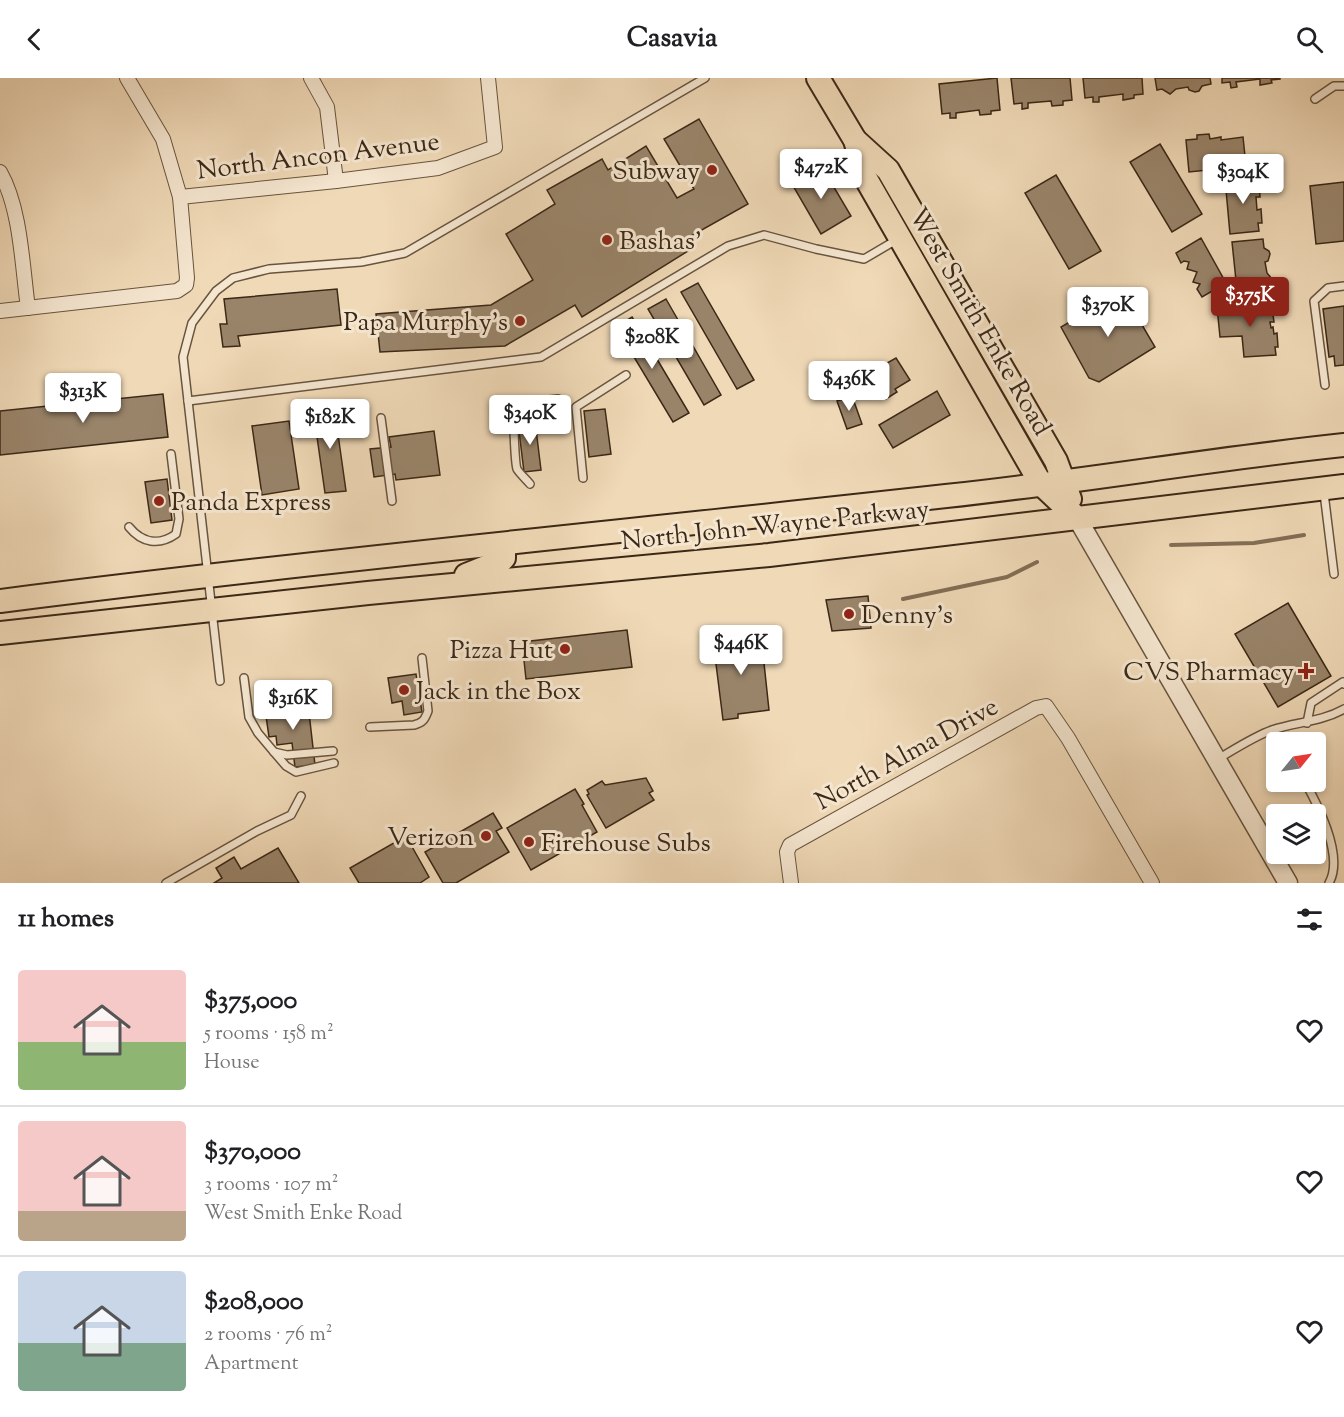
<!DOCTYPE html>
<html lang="en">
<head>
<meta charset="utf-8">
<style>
	body { margin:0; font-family:"Sorts Mill Goudy",serif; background:#f2f2f2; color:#202124; height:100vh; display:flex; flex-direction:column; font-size:22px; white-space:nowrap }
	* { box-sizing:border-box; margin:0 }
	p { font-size:20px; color:#757577 }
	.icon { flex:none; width:33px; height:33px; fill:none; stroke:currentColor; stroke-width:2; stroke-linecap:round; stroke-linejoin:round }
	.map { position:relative; height:805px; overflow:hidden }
	.panel { display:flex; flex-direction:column; background:#fff; flex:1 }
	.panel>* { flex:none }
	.needle { width:39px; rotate:60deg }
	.tools { position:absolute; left:1266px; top:654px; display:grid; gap:12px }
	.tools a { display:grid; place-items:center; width:60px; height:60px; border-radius:6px; background:#fff; box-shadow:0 3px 9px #0003; font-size:30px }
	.price { position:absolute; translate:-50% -51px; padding:0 14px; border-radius:6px; background:#fff; color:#222; font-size:20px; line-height:39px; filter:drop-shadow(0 2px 3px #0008) }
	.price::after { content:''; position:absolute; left:50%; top:36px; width:18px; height:14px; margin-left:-9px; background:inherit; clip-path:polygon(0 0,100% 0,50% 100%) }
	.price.current { background:#8f2418; color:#fff }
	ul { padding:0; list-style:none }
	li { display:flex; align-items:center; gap:18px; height:150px; padding:0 18px }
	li+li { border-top:2px solid #e0e0e0 }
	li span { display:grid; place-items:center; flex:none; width:168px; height:120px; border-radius:6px; color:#555 }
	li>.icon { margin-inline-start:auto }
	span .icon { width:72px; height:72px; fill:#fffc; stroke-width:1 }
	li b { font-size:26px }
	h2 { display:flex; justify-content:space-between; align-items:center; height:72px; padding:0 18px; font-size:26px }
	header { display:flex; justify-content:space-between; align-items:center; height:78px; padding:0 18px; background:#fff; font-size:27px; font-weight:800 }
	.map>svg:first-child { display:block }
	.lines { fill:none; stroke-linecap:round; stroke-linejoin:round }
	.stream { stroke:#826e56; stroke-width:4 }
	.building { fill:#99846a; stroke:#3b2816; stroke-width:1.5 }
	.service-casing { stroke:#68543e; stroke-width:10 }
	.minor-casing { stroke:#68543e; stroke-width:16 }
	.tertiary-casing { stroke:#68543e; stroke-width:21 }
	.primary-casing { stroke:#3b2816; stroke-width:26 }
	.trunk-casing { stroke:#3b2816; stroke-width:26 }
	.service { stroke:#f5e6d0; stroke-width:7 }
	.minor { stroke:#f5e6d0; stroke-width:14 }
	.tertiary { stroke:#f5e6d0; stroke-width:18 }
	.primary { stroke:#f0d9b7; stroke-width:22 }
	.trunk { stroke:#f0d9b7; stroke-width:22 }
	.poi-dot { fill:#8f2418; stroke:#f5e6d0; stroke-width:2 }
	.labels { text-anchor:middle; stroke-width:6; stroke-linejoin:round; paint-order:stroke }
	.street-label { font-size:26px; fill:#3b2816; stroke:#f5e6d0 }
	.poi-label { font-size:26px; fill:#3b2816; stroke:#f5e6d0; text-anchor:end }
</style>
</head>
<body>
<header><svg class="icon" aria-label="back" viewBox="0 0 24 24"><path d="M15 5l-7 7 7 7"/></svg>Casavia<svg class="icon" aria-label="search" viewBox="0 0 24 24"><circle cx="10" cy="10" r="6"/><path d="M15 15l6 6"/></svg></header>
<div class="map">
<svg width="1344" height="805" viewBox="0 0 1344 805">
	<rect width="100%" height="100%" fill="#f0d9b7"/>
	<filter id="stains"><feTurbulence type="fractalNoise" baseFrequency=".00333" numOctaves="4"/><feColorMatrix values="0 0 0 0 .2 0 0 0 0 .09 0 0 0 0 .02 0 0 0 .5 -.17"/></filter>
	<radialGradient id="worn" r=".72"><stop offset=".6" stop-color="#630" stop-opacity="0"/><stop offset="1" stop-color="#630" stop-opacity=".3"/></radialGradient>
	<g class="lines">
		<g class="stream">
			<polyline points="1171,467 1254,465 1304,457"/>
			<polyline points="903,521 1007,499 1037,484"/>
		</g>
	</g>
	<g class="building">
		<polygon points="997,0 1000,32 991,33 991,36 980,37 979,32 956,35 956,40 950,40 950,35 942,36 939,6"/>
		<polygon points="1011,0 1070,0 1072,22 1063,23 1063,27 1052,28 1051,23 1028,25 1028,30 1022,31 1022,25 1014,26"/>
		<polygon points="1083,0 1142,0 1143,16 1134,17 1134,20 1123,22 1123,16 1099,19 1099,24 1093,24 1093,19 1085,20"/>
		<polygon points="1155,0 1210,0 1211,6 1202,8 1199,13 1195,14 1189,12 1188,9 1176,11 1170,16 1162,11 1157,12"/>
		<polygon points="1222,0 1280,0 1280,1 1271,2 1272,5 1260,7 1260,1 1236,4 1237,9 1231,10 1230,4 1222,5"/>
		<polygon points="699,41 748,126 682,163 688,173 582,239 575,227 505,268 380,274 376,236 491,227 533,202 506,156 555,126 547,112 602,81 608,92 646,68 677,120 694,111 664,61"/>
		<polygon points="1209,56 1210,61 1221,59 1221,62 1243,59 1246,88 1189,94 1186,62 1197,61 1197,57"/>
		<polygon points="1160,66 1202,136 1172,154 1130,84"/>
		<polygon points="822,89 851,138 821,156 792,106"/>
		<polygon points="1056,97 1101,173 1069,191 1025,115"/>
		<polygon points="1255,98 1256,105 1259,104 1260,119 1256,119 1257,132 1261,131 1262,145 1258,145 1259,153 1230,156 1225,101"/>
		<polygon points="1344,104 1344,163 1316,166 1310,108"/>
		<polygon points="1201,160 1226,205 1202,219 1197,211 1200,206 1193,204 1197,194 1187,191 1189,184 1184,183 1181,185 1176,175"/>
		<polygon points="1263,161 1264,170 1269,173 1270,176 1268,183 1265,184 1267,195 1272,201 1267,210 1268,215 1240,218 1237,212 1232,164"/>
		<polygon points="698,205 754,302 737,311 681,214"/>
		<polygon points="337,211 341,247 238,258 240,268 223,269 220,246 227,246 224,221"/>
		<polygon points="1122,213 1155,269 1099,304 1089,300 1061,249"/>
		<polygon points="666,221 721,317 704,327 648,231"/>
		<polygon points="1269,224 1270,231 1272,230 1274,244 1270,244 1271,250 1273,249 1274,256 1277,255 1278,269 1275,269 1276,277 1244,279 1242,258 1220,259 1217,229"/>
		<polygon points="1344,228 1344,287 1335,288 1334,278 1329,279 1323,231"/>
		<polygon points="632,239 689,335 673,344 616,249"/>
		<polygon points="896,280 910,302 895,311 897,314 886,321 882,314 874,319 862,299"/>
		<polygon points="937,313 950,337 893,370 879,347"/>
		<polygon points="163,316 168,359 0,377 0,333"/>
		<polygon points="852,318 862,346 847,351 837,323"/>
		<polygon points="334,328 346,413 325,415 313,331"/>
		<polygon points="605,331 611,376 589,379 584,333"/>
		<polygon points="289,343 299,411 262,417 252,348"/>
		<polygon points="535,343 541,392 524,394 518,345"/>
		<polygon points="434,353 440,397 396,402 395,396 374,399 370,371 391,369 389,359"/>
		<polygon points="167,401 172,442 151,445 145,404"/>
		<polygon points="868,518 871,550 832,553 826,522"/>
		<polygon points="1288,525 1331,598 1278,629 1235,556"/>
		<polygon points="627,552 632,589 526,601 522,564"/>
		<polygon points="761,557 769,632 738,636 738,640 723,642 713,562"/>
		<polygon points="416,596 422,634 404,637 402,623 392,625 388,600"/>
		<polygon points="308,626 315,687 295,689 292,665 277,667 276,658 269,659 265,631"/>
		<polygon points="646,700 653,713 649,715 654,722 606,750 587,717 589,716 587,712 602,703 605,707"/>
		<polygon points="575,711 584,726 582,727 597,754 531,792 507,750"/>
		<polygon points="493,735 502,750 496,753 509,774 456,805 443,805 425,774"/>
		<polygon points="406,758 429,799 420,805 359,805 350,790"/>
		<polygon points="278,770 299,805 214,805 222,800 216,790 234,779 241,791"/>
	</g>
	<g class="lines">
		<g class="service-casing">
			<g id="service">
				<polyline points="1315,21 1334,8 1344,8"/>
				<polyline points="1325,307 1314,223 1328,210 1344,208"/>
				<polyline points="188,323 541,279 728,168 764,157 816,171 864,181 898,161"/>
				<polyline points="381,340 392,423"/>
				<polyline points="583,400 576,329 626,297"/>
				<path d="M530,406c-4,-5 -10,-10 -13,-15 -2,-5 -4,-53 -3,-59l9,-7 35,-4"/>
				<polyline points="1324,415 1334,496"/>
				<path d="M129,449c13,16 30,19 47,7l3,-15 -8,-65"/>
				<polyline points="244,600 249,639 258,655 274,674 287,677 333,673"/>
				<polyline points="220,603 183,279 192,245 216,213 233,200 269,191 361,184 405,175 705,0"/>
				<polyline points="1307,645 1311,625 1343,604 1344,606"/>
				<path d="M370,649l44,-2c9,-2 11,-6 14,-14l-6,-53"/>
				<polyline points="1273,652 1282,664"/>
				<polyline points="274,674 286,688 296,694 334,685"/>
				<path d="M1218,681c17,-10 35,-22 54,-29 24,-8 49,-8 72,-21"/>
				<path d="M1305,704c14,25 39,75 24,101"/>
				<polyline points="166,805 257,753 291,737 301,718"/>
			</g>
		</g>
		<g class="minor-casing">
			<g id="minor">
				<polyline points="311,0 327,29 336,103"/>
				<path d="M0,94c21,37 22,93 28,136"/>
				<polyline points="180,119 336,103 438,90 495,69 488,0"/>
				<polyline points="0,233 177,213 186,207 187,200 180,119 163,61 127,0"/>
				<polyline points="791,805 787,774 790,767 1036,630 1046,628 1068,660 1152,805"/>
			</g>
		</g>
		<g class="tertiary-casing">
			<polyline id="tertiary" points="1077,440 1288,805"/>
		</g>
		<g class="primary-casing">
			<g id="primary">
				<polyline points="818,0 855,62 865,99 1041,406 1077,440"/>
				<polyline points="855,62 888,92 1056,383 1070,421"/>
			</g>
		</g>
		<g class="trunk-casing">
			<g id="trunk">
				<polyline points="466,497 501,483 504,480 504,466"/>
				<path d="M0,523c315,-40 631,-70 946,-105 133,-14 265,-37 398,-51"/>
				<polyline points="0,555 368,515 769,477 1344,408"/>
			</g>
		</g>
		<use href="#service" class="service"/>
		<use href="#minor" class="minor"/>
		<use href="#tertiary" class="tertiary"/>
		<use href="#primary" class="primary"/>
		<use href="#trunk" class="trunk"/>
	</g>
	<g class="poi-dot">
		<circle cx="712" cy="92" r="6"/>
		<circle cx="607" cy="162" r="6"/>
		<circle cx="520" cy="243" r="6"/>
		<circle cx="159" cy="423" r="6"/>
		<circle cx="849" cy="536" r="6"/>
		<circle cx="565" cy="571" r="6"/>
		<path d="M1303 584h6v6h6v6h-6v6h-6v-6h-6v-6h6z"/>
		<circle cx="404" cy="612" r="6"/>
		<circle cx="486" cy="758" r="6"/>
		<circle cx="529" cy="764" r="6"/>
	</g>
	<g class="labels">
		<g class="street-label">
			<text transform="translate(318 77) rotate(-7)" y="9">North Ancon Avenue</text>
			<text transform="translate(981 243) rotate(60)" y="9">West Smith Enke Road</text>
			<text transform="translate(775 446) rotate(-6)" y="9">North John Wayne Parkway</text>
			<text transform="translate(906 675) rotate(-29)" y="9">North Alma Drive</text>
		</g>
		<g class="poi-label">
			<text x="700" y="101">Subway</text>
			<text x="619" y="171" text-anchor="start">Bashas'</text>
			<text x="508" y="252">Papa Murphy's</text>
			<text x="171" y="432" text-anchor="start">Panda Express</text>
			<text x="861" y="545" text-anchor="start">Denny's</text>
			<text x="553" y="580">Pizza Hut</text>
			<text x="1294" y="602">CVS Pharmacy</text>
			<text x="416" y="621" text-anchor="start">Jack in the Box</text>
			<text x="474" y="767">Verizon</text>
			<text x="541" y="773" text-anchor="start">Firehouse Subs</text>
		</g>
	</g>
	<rect width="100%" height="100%" filter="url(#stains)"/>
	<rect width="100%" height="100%" fill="url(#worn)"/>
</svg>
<div class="tools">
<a><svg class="needle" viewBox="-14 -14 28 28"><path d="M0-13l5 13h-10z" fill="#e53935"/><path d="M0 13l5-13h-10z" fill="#757577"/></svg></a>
<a><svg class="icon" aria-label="layers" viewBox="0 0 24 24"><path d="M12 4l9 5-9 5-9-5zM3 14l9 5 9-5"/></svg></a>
</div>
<b class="price" style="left:821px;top:122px">$472K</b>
<b class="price" style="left:1243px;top:127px">$304K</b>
<b class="price current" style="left:1250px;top:250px">$375K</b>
<b class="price" style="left:1108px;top:260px">$370K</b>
<b class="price" style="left:652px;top:292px">$208K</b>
<b class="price" style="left:849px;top:334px">$436K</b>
<b class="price" style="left:83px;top:346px">$313K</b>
<b class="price" style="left:530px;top:368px">$340K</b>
<b class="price" style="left:330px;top:372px">$182K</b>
<b class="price" style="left:741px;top:598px">$446K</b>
<b class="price" style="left:293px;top:653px">$316K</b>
</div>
<section class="panel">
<h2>11 homes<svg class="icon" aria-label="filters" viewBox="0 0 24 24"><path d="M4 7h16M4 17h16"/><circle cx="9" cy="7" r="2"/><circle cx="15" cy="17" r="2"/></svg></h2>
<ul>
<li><span style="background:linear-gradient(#f6c9c9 60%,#8fb573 0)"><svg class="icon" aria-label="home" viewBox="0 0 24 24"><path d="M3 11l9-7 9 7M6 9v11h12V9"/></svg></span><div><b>$375,000</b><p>5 rooms · 158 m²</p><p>House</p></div><svg class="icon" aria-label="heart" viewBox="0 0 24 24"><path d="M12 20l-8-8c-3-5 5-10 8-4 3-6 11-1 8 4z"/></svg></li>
<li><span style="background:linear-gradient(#f6c9c9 75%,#b9a48a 0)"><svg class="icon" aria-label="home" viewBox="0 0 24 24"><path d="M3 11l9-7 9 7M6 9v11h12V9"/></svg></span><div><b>$370,000</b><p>3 rooms · 107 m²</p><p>West Smith Enke Road</p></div><svg class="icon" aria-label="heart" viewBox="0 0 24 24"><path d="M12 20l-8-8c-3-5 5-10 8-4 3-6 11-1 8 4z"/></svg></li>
<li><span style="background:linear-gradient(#c9d6e8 60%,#7fa58c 0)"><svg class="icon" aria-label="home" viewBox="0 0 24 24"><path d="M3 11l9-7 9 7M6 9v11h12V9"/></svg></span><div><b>$208,000</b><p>2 rooms · 76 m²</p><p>Apartment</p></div><svg class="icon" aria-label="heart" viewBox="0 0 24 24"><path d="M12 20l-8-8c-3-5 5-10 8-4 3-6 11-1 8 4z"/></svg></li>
</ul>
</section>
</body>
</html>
